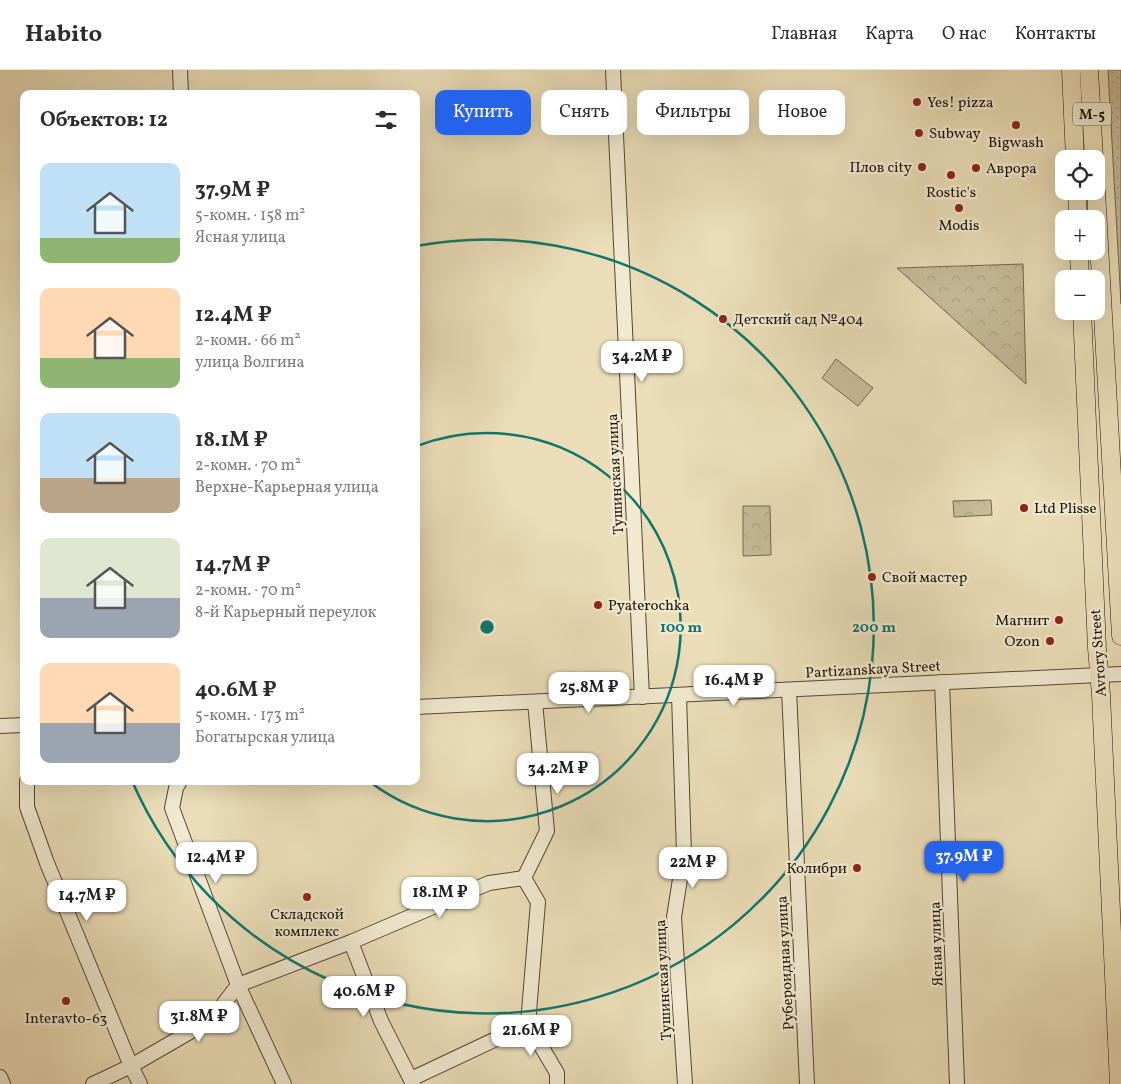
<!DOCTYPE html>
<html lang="ru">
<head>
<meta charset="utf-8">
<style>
	body { margin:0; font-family:Vollkorn,serif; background:#f2f2f3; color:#2b2b33; height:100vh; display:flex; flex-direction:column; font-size:19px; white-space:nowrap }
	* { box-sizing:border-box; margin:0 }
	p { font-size:16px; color:#7c7c81 }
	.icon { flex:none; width:28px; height:28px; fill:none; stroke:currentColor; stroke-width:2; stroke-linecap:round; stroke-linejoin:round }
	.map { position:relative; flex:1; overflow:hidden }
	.panel { position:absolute; left:20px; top:20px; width:400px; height:695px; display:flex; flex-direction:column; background:#fff; border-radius:10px; box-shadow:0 5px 20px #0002 }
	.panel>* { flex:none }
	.banner { position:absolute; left:435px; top:20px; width:475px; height:45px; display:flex; gap:10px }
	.buttons { position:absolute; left:1055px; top:80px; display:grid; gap:10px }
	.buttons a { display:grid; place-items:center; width:50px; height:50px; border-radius:10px; background:#fff; box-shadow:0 5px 20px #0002; font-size:25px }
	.price { position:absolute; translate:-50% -42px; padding:0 11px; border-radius:10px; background:#fff; color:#222; font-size:16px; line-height:32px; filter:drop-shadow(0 1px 2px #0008) }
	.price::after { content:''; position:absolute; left:50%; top:30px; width:15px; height:11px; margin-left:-8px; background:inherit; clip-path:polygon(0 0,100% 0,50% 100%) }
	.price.on { background:#2563eb; color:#fff }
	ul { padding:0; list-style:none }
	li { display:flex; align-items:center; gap:15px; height:125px; padding:0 20px }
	li span { display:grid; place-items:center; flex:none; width:140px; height:100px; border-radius:10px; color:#555 }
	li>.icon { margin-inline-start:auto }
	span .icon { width:60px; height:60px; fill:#fffc; stroke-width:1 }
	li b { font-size:21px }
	h2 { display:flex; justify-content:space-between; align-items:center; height:60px; padding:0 20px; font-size:21px }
	.tag { padding:0 18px; border-radius:10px; background:#fff; box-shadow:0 5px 20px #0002; font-size:18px; line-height:45px }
	.tag.on { background:#2563eb; color:#fff }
	header { display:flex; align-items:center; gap:30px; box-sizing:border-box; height:70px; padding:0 25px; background:#fff; border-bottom:1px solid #e1e1e2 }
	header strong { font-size:24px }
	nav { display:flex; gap:28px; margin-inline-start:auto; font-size:18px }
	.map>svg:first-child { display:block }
	.grass { fill:url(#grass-dots); stroke:#736852 }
	.park { fill:url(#park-crowns); stroke:#736852 }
	.pitch { fill:#c7bb9a; stroke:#736852 }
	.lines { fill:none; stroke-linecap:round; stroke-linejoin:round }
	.minor-casing { stroke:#524736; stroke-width:16 }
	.major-casing { stroke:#1f150b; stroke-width:19 }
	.minor { stroke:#f1e9d0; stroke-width:14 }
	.major { stroke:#eaddb7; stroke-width:18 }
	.ring { fill:none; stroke:#0f766e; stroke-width:2.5 }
	.poi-dot { fill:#8f2418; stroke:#f1e9d0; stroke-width:2 }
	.labels { text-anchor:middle; stroke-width:5; stroke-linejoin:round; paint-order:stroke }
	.shield { fill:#f1e9d0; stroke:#5e5546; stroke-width:1 }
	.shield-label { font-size:14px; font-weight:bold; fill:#1f150b }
	.poi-label { font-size:15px; fill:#1f150b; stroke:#f1e9d0; text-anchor:start }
	.street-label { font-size:15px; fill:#1f150b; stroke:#f1e9d0 }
	.centre { fill:#0f766e; stroke:#f1e9d0; stroke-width:2.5 }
	.ring-label { font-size:15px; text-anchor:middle; font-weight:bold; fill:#0f766e; stroke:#f1e9d0; stroke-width:5; stroke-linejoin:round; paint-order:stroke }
</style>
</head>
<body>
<header>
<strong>Habito</strong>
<nav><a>Главная</a><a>Карта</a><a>О нас</a><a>Контакты</a></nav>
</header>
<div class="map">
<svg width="1121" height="1014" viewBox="0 0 1121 1014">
	<defs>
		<pattern id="grass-dots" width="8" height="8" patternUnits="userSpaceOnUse" patternTransform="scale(1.25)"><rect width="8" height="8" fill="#c7bb9a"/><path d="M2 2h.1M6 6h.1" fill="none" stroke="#aaa083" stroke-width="1.8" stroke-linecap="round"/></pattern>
		<pattern id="park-crowns" width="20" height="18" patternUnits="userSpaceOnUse" patternTransform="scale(1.25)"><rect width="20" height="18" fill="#c7bb9a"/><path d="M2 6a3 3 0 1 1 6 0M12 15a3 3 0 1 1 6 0" fill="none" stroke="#aaa083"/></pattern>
	</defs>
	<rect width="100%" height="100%" fill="#eaddb7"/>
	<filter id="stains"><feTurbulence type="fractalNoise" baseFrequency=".004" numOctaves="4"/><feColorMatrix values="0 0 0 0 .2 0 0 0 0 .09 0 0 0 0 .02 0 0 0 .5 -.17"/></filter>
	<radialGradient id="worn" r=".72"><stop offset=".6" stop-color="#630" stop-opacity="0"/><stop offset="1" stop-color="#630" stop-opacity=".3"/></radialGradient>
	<polygon class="grass" points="1108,0 1121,0 1121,234"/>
	<g class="park">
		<polygon points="1023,194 1026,314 897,198"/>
		<polygon points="991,430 992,445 954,447 953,431"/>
		<polygon points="743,436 770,436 771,485 743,486"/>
	</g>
	<polygon class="pitch" points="836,289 873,318 858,336 822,308"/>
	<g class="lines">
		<g class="minor-casing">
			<g id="minor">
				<polyline points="180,0 181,24"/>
				<polyline points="613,0 642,627"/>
				<polyline points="942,612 957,1014"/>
				<polyline points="789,620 807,1014"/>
				<polyline points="679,625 684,784 674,847 685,1014"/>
				<polyline points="416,637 1121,604"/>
				<polyline points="0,656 24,655"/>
				<polyline points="27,711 27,737 47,793 131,996 140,1014"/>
				<polyline points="180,711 176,718 172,738 238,915 284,1014"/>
				<polyline points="524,808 538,832 528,954 557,1003 557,1014"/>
				<polyline points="524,808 547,761 535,632"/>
				<polyline points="351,872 381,951 413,1014"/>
				<polyline points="0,1007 3,1014"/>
				<polyline points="411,1009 528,954"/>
				<polyline points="93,1014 131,996 195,959 219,940 238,915 351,872 489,813 524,808"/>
			</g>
		</g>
		<g class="major-casing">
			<g id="major">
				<polyline points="1071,0 1075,89"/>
				<polyline points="1089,0 1094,89"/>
				<polyline points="1077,121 1078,149"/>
				<polyline points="1096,121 1121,566"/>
				<polyline points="1079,181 1080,209"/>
				<polyline points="1082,241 1097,578 1101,625 1119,1014"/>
			</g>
		</g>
		<use href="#minor" class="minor"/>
		<use href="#major" class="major"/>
	</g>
	<g class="ring">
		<path d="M417 376A194 194 0 1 1 370 712"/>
		<path d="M416 176A387 387 0 1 1 132 711"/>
	</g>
	<g class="poi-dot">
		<circle cx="917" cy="32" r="5"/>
		<circle cx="1016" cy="55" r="5"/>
		<circle cx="919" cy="63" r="5"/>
		<circle cx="922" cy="97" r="5"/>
		<circle cx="976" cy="98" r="5"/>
		<circle cx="951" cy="105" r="5"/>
		<circle cx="959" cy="138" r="5"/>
		<circle cx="723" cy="249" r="5"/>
		<circle cx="1024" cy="438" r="5"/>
		<circle cx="872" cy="507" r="5"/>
		<circle cx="598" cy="535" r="5"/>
		<circle cx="1059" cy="550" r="5"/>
		<circle cx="1050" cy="571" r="5"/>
		<circle cx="857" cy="798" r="5"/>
		<circle cx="307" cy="827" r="5"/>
		<circle cx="66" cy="931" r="5"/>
	</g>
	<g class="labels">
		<rect class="shield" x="1073" y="32.5" width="38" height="23" rx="4"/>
		<g class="shield-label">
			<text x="1092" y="49">М-5</text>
		</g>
		<g class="poi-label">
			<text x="927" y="37">Yes! pizza</text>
			<text x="929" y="68">Subway</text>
			<text x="1016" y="77" text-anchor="middle">Bigwash</text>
			<text x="912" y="102" text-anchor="end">Плов city</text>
			<text x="986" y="103">Аврора</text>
			<text x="951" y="127" text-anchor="middle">Rostic's</text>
			<text x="959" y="160" text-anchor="middle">Modis</text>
			<text x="733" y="254">Детский сад №404</text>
			<text x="1034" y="443">Ltd Plisse</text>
			<text x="882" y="512">Свой мастер</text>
			<text x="608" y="540">Pyaterochka</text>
			<text x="1049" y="555" text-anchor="end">Магнит</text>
			<text x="1040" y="576" text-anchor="end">Ozon</text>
			<text x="847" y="803" text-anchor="end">Колибри</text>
			<text x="307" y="849" text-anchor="middle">Складской<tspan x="307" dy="17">комплекс</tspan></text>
			<text x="66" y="953" text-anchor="middle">Interavto-63</text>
		</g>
		<g class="street-label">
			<text transform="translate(615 404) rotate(-93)" y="5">Тушинская улица</text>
			<text transform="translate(1098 583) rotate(-94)" y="5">Avrory Street</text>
			<text transform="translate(873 599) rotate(-3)" y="5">Partizanskaya Street</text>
			<text transform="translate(936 874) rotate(-92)" y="5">Ясная улица</text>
			<text transform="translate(785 893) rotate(-93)" y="5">Рубероидная улица</text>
			<text transform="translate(663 910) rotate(-93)" y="5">Тушинская улица</text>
		</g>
	</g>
	<circle cx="487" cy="557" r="8" class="centre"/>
	<g class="ring-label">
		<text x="681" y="562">100 m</text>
		<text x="874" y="562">200 m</text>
	</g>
	<rect width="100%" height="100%" filter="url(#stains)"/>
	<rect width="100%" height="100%" fill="url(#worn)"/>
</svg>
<div class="buttons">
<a><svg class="icon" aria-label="locate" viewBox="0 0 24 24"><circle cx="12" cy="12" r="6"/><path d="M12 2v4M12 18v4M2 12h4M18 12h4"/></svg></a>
<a>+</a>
<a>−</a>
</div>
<b class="price" style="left:642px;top:313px">34.2M ₽</b>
<b class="price" style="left:734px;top:637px">16.4M ₽</b>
<b class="price" style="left:589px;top:644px">25.8M ₽</b>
<b class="price" style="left:558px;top:725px">34.2M ₽</b>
<b class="price on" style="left:964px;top:813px">37.9M ₽</b>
<b class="price" style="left:216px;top:814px">12.4M ₽</b>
<b class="price" style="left:693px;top:819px">22M ₽</b>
<b class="price" style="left:440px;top:849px">18.1M ₽</b>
<b class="price" style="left:87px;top:852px">14.7M ₽</b>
<b class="price" style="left:364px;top:948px">40.6M ₽</b>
<b class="price" style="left:199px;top:973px">31.8M ₽</b>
<b class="price" style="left:531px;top:987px">21.6M ₽</b>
<div class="banner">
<a class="tag on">Купить</a>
<a class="tag">Снять</a>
<a class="tag">Фильтры</a>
<a class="tag">Новое</a>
</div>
<section class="panel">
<h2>Объектов: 12<svg class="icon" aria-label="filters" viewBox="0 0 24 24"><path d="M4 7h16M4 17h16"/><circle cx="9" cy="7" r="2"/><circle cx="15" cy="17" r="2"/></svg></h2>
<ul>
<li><span style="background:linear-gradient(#bfe0f5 75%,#8fb573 0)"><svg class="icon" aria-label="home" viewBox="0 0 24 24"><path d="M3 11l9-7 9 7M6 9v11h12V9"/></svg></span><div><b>37.9M ₽</b><p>5-комн. · 158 m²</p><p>Ясная улица</p></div></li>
<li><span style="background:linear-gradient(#ffd9b3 70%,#8fb573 0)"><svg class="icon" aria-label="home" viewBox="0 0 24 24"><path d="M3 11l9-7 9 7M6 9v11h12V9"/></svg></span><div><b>12.4M ₽</b><p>2-комн. · 66 m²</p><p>улица Волгина</p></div></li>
<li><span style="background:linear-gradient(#bfe0f5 65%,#b9a48a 0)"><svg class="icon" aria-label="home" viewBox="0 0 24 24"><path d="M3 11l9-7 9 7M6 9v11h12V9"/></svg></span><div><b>18.1M ₽</b><p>2-комн. · 70 m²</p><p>Верхне-Карьерная улица</p></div></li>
<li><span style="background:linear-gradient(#dfe7d0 60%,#9aa5b1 0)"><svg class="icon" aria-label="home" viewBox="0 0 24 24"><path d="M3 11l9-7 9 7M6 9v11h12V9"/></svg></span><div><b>14.7M ₽</b><p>2-комн. · 70 m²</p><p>8-й Карьерный переулок</p></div></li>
<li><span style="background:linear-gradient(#ffd9b3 60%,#9aa5b1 0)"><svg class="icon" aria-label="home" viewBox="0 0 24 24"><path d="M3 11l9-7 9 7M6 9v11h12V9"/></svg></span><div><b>40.6M ₽</b><p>5-комн. · 173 m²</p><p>Богатырская улица</p></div></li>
</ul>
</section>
</div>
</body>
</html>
